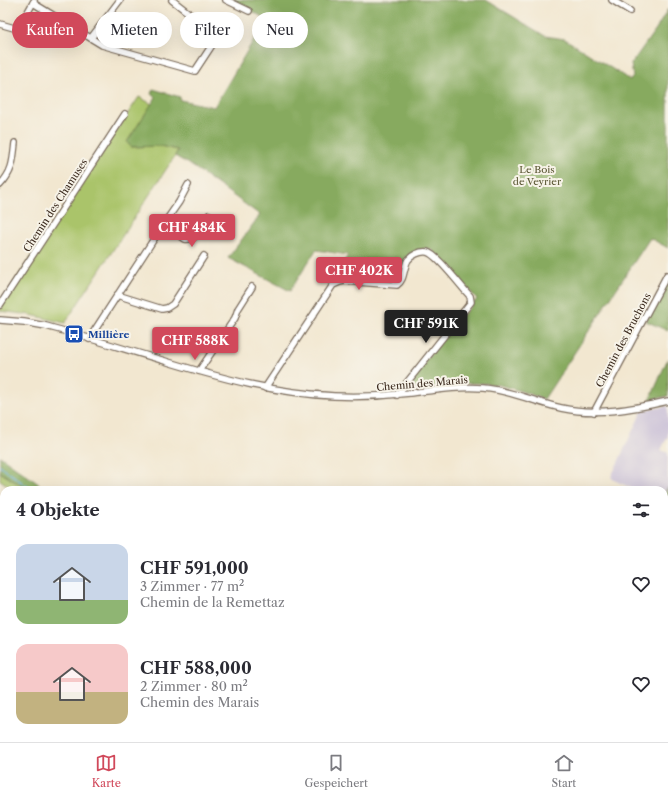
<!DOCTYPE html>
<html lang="de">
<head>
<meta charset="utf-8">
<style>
	body { margin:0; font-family:"Libre Caslon Text",serif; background:#f2f2f3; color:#2b2b33; height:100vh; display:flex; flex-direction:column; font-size:15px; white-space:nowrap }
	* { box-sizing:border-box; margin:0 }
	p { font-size:13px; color:#7c7c81 }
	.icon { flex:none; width:22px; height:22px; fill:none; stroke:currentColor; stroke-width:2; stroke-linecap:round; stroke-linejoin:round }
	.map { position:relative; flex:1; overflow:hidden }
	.side { position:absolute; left:0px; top:486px; width:668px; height:256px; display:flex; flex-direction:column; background:#fff; border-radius:12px 12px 0 0; box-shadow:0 4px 16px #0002 }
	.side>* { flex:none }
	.guide { position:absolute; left:12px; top:12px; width:400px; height:36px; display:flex; gap:8px }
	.price { position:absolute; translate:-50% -34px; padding:0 9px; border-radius:4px; background:#d1495b; color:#fff; font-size:13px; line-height:26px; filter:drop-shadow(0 1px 2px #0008) }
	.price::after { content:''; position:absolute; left:50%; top:24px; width:12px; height:9px; margin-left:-6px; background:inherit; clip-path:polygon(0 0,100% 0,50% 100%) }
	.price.active { background:#222; color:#fff }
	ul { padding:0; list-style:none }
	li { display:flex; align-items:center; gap:12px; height:100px; padding:0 16px }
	li span { display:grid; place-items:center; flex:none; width:112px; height:80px; border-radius:12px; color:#555 }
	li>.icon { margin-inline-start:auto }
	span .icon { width:48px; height:48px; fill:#fffc; stroke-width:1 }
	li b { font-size:17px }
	h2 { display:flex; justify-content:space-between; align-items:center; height:48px; padding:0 16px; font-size:17px }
	.tag { padding:0 14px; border-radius:18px; background:#fff; box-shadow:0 4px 16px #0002; font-size:14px; line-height:36px }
	.tag.active { background:#d1495b; color:#fff }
	.menu { display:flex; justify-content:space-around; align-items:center; height:56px; border-top:1px solid #e1e1e2; background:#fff; font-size:11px; color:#7c7c81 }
	.menu a { display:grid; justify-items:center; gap:2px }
	.menu .active { color:#d1495b }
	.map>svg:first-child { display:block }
	.industrial { fill:#c9bfd7 }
	.green { fill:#aac46a; stroke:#727744 }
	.forest { fill:#87aa5e; stroke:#616a3e }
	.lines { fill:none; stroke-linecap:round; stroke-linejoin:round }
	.stream { stroke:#70b5e6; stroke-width:1.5 }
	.minor-casing { stroke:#7b6c5c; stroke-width:8 }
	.minor { stroke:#fff; stroke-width:5.5 }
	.labels { text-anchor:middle; stroke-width:4; stroke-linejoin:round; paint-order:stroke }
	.park-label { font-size:10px; fill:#5c5835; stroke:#f7f3e8 }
	.street-label { font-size:10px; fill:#3b2a1e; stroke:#f7f3e8 }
	.transit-label { font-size:10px; font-weight:bold; fill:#164399; stroke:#f7f3e8; text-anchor:start }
</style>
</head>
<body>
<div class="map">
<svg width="668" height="742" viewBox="0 0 668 742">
	<rect width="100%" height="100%" fill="#f7f3e8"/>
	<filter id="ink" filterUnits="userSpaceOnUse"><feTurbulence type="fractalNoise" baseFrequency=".025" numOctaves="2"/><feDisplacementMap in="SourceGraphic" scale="8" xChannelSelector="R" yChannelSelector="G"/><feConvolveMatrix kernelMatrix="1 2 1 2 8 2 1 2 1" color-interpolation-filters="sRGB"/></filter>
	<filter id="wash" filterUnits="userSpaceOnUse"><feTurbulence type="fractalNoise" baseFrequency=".012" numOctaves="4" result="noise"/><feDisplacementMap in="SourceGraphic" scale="16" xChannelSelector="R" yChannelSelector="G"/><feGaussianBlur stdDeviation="0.9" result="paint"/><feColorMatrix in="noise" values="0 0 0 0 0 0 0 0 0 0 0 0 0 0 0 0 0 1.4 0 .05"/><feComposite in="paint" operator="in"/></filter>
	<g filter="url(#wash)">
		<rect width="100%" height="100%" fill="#f2e7d0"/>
		<polygon class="industrial" points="668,406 668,436 661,450 668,453 668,487 664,495 664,490 649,490 644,487 633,489 614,480 611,477 642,411"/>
		<g class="green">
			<polygon points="139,97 152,104 127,142 131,147 160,146 178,150 175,156 65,323 31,315 0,311 0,306 17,278"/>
			<polygon points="0,472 28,490 15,490 0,480"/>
			<polygon points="233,738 314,738 312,742 231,742"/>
		</g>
		<g class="forest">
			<path d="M233,0h253l59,36 20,3 65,41 3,-3 -2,-13 27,-38 10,-17v239l-18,-10 -106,161c-15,-5 -30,-11 -45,-14 -31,-5 -62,1 -93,5l2,-7 38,-49 31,-35 -45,-49c-9,-4 -23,3 -28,11 -3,5 -4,13 -6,18l-5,3 -47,-5 2,-4 -9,-3 9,-15 -32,-5 -26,41 -62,-33 32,-43 -65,-47 -20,-12 3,-6 -18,-4 -29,1 -4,-5 29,-45 -5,-3 2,-5 27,8v3l34,7 52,-88z"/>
			<polygon points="668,279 668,331 646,321"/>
			<polygon points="668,358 668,396 650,400"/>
			<polygon points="0,456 40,485 45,490 28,490 0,472"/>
			<polygon points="668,487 668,522 664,530 664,495"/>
			<polygon points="0,568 4,569 4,621 0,629"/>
		</g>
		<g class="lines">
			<polyline class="stream" points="0,466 32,490"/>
		</g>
	</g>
	<g filter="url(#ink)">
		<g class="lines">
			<g class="minor-casing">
				<g id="minor">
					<polyline points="226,0 249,11"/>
					<polyline points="612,0 630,11"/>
					<polyline points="33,3 102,45 195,71 218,36 172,0"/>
					<polyline points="0,24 14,28 20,26 34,1"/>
					<polyline points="91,38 120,0"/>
					<path d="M0,185c13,-14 13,-24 15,-42"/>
					<path d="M164,224l21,15c12,2 19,-15 24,-24"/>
					<polyline points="117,295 162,309 167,308 173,304 204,256"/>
					<polyline points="0,305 125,114"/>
					<path d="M0,320l24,2 22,4c41,11 81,24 122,36 56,17 108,31 166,34 25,1 51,0 76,-3 25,-3 49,-7 73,-5 27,2 52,14 78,20 36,8 71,1 107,-7"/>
					<polyline points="89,339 163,225 179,202 188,185"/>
					<polyline points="199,371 235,318 238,309 252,287"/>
					<path d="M265,388l68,-103 7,-3 4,-1 53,4c8,-5 6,-17 11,-25 4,-5 12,-9 19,-8 10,2 35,36 43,44l1,6 -74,93"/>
					<polyline points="594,412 667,275"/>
				</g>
			</g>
			<use href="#minor" class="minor"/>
		</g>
	</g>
	<defs>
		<g id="bus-square" transform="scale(1)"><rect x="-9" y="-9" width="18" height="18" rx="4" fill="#1a4fb4" stroke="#f7f3e8"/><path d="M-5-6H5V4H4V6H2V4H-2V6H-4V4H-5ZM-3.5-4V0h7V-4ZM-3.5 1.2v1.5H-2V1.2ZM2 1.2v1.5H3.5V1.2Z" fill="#fff"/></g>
	</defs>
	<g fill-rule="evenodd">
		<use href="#bus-square" x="74" y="334"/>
	</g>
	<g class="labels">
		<g class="park-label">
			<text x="537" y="173">Le Bois<tspan x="537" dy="12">de Veyrier</tspan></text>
		</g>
		<g class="street-label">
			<text transform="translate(55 205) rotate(-57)" y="4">Chemin des Chamuses</text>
			<text transform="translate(623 340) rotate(-62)" y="4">Chemin des Bruchons</text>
			<text transform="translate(422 383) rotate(-5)" y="4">Chemin des Marais</text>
		</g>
		<g class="transit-label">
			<text x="88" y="338">Millière</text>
		</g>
	</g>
</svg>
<b class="price" style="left:192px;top:248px">CHF 484K</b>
<b class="price" style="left:359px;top:291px">CHF 402K</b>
<b class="price active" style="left:426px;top:344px">CHF 591K</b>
<b class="price" style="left:195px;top:361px">CHF 588K</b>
<div class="guide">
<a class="tag active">Kaufen</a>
<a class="tag">Mieten</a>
<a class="tag">Filter</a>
<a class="tag">Neu</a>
</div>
<section class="side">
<h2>4 Objekte<svg class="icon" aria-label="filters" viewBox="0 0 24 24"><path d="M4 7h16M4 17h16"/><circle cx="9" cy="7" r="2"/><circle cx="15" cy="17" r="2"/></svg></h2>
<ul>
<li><span style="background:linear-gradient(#c9d6e8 70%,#8fb573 0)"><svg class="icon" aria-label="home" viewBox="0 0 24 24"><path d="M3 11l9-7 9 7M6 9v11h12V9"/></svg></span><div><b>CHF 591,000</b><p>3 Zimmer · 77 m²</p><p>Chemin de la Remettaz</p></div><svg class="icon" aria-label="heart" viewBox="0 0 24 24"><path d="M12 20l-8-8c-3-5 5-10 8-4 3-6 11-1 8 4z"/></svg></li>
<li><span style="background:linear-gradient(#f6c9c9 60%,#c2b280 0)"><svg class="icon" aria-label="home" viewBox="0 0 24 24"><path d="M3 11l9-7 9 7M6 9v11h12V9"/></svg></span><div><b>CHF 588,000</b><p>2 Zimmer · 80 m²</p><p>Chemin des Marais</p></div><svg class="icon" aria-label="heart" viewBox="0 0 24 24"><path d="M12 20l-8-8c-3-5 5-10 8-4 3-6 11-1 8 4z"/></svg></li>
</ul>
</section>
</div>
<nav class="menu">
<a class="active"><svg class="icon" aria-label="map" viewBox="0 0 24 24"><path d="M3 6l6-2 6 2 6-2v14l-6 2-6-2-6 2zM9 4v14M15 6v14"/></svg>Karte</a>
<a><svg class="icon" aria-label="saved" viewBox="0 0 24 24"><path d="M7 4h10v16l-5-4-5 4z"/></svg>Gespeichert</a>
<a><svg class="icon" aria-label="home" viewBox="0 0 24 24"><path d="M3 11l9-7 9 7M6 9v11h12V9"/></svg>Start</a>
</nav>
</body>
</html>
